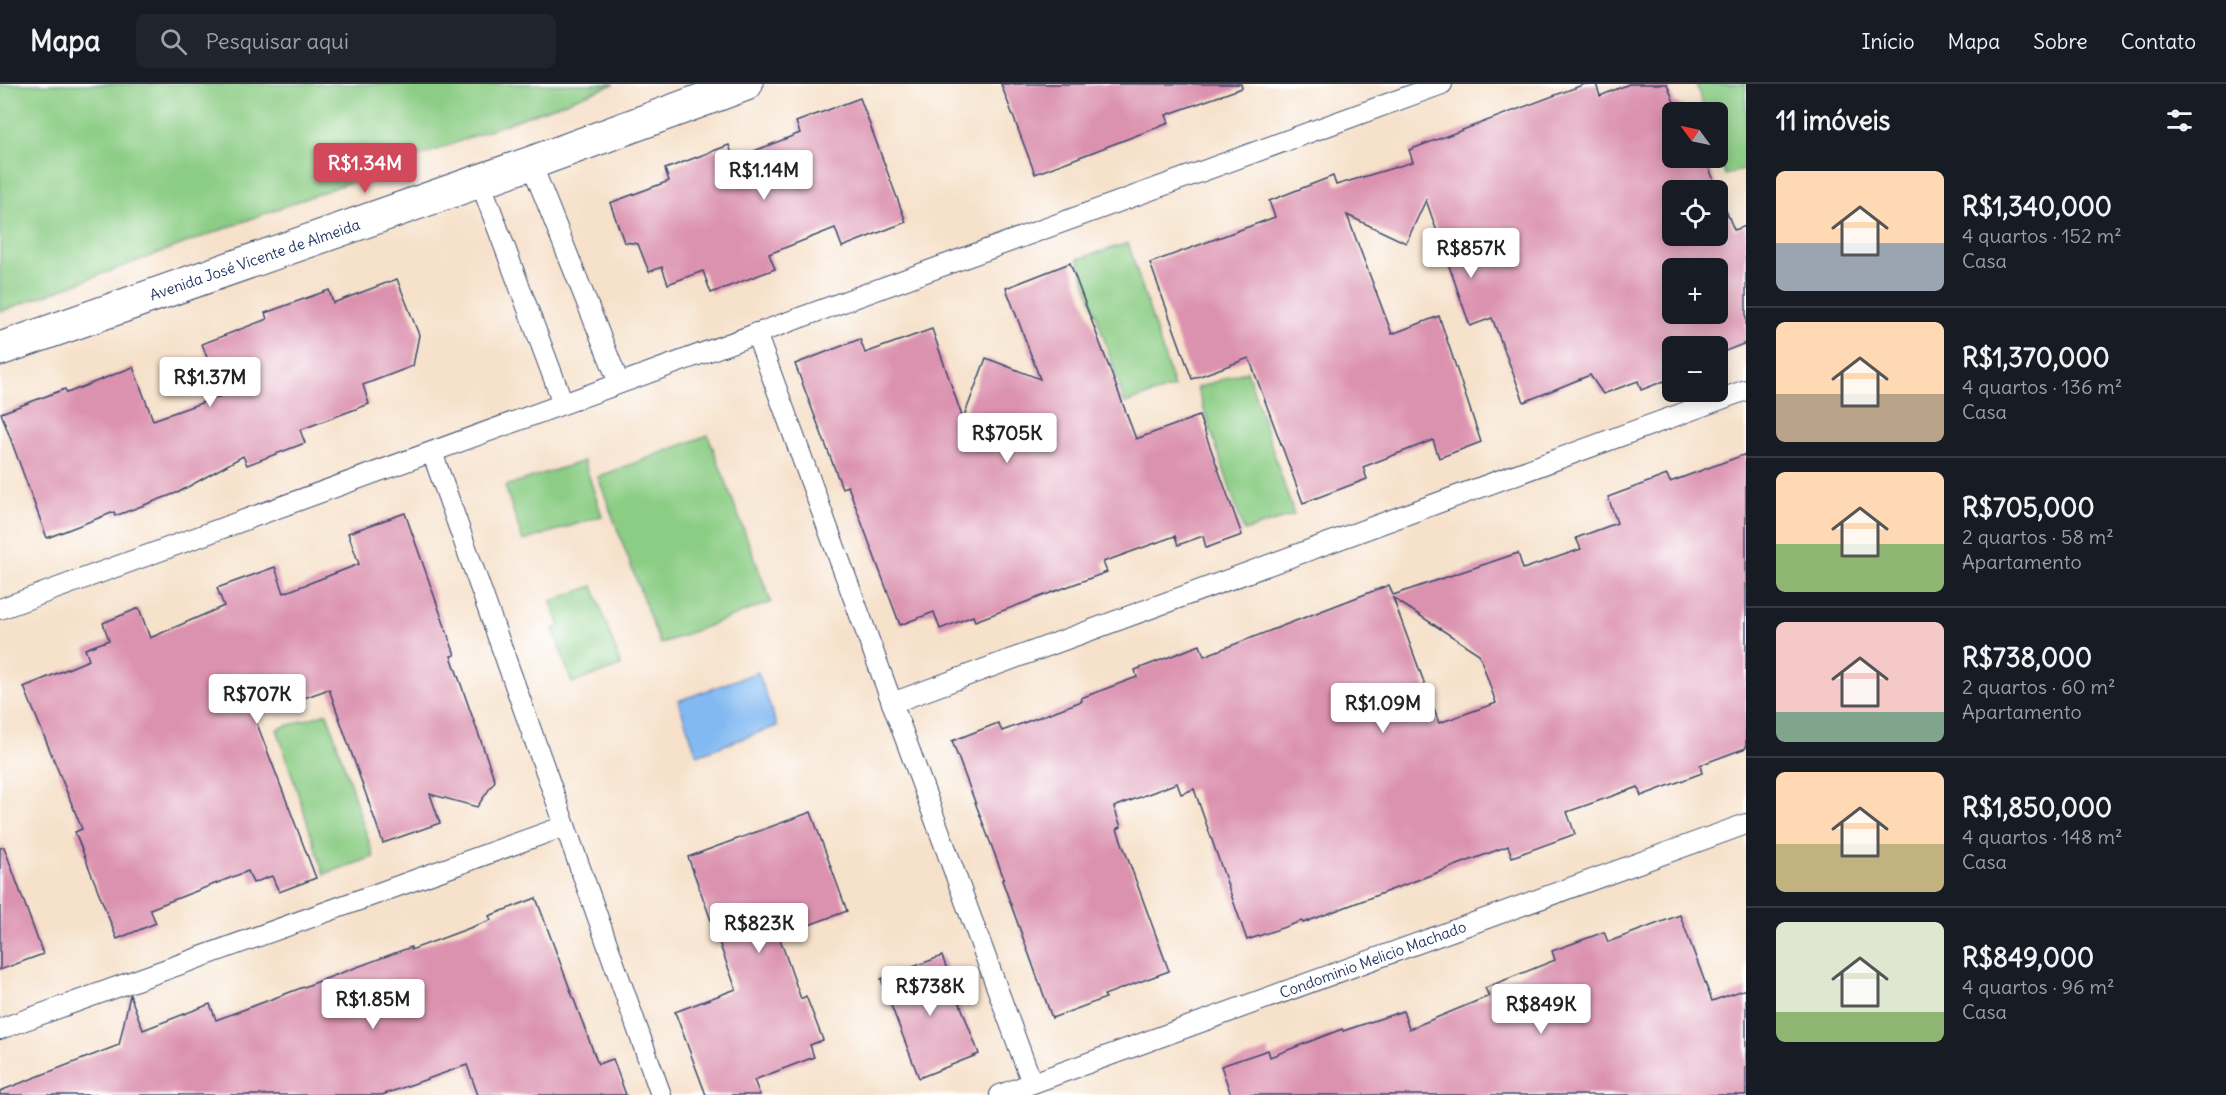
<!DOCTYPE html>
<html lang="pt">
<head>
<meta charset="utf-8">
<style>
	body { margin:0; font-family:Delius,sans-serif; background:#20242c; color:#f1f3f6; height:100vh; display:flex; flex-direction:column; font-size:22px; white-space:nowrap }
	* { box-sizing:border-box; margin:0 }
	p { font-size:20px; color:#9ea1a6 }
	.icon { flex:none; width:33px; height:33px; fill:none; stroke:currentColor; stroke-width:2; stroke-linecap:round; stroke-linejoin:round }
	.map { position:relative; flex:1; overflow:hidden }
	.sheet { display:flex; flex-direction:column; background:#171b24; width:480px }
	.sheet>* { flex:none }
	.needle { width:39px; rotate:303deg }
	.fabs { position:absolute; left:1662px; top:18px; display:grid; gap:12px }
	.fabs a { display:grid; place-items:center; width:66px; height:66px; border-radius:9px; background:#171b24; box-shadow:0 3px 15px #0003; font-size:30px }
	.price { position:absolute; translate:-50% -51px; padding:0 14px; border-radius:6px; background:#fff; color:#222; font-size:20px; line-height:39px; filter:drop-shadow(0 2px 3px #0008) }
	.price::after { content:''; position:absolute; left:50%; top:36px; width:18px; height:14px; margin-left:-9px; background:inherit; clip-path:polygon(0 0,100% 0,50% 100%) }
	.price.current { background:#d1495b; color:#fff }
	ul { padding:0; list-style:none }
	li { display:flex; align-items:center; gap:18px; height:150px; padding:0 30px }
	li+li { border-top:2px solid #363941 }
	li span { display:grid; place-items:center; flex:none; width:168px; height:120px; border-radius:9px; color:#555 }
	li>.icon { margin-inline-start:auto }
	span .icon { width:72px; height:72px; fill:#fffc; stroke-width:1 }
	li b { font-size:26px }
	h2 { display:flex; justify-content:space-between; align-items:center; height:72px; padding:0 30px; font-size:26px }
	header { display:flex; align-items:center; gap:36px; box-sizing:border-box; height:84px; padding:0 30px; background:#171b24; border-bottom:2px solid #363941 }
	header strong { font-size:28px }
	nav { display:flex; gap:33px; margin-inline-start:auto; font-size:21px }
	.search { width:420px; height:54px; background:#20242c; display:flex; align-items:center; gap:15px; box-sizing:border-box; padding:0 21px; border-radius:9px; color:#9ea1a6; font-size:22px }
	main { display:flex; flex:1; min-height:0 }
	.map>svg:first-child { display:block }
	.green { fill:#8ccd85; stroke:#547e72; stroke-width:1.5 }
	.water { fill:#82b9f2; stroke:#4e74a8; stroke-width:1.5 }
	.building { fill:#db92af; fill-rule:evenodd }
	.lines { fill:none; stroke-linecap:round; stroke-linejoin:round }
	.lane-casing { stroke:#3c4a6e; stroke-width:22 }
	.secondary-casing { stroke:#3c4a6e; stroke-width:35 }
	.lane { stroke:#fff; stroke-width:20 }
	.secondary { stroke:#fff; stroke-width:33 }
	.labels { text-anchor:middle; stroke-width:6; stroke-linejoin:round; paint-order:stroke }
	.street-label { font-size:15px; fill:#1b2f5e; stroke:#fff }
</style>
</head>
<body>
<header>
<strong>Mapa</strong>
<div class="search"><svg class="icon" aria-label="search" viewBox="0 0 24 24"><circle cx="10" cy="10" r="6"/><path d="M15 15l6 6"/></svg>Pesquisar aqui</div>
<nav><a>Início</a><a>Mapa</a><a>Sobre</a><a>Contato</a></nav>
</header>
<main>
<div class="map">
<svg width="1746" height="1011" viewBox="0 0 1746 1011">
	<rect width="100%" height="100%" fill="#fff"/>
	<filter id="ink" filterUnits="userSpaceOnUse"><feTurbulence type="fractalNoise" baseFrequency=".0167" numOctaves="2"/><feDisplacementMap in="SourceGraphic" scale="12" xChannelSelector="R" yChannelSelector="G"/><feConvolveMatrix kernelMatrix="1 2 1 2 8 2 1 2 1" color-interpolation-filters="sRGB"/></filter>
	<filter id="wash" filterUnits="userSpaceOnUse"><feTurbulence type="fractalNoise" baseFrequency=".008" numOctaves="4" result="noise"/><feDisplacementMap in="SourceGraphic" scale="24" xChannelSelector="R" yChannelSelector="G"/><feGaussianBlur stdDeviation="1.35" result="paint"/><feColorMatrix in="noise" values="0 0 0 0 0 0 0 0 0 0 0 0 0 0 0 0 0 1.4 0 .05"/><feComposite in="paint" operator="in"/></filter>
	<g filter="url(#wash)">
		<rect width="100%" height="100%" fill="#f6e1ca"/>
		<g class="green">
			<polygon points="0,0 614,0 0,228"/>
			<polygon points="1696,0 1746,0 1746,84 1725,91 1718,67 1718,28 1705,28"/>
			<polygon points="1128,159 1174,303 1125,319 1078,175"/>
			<polygon points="1247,287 1294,431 1244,447 1197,304"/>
			<polygon points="708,351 771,518 660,560 598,393"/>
			<polygon points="584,377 602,432 523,457 505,402"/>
			<polygon points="593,502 621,582 572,599 553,545 560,543 551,517"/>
			<polygon points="327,629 374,773 324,790 277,645"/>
		</g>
		<polygon class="water" points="758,588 777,642 697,671 678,617"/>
		<g id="blocks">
			<g class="building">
				<polygon points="1001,0 1241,0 1242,4 1166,31 1169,39 1035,90"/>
				<path d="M1585,0h11l4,12 29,-12h38l7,18 11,5 2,5h-15v46h33l29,72 12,-4v117l-28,11v-8h-46v32l-31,12 -3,-9 -35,13 -13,-19 -66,27 -32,-84 -22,8 -44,-126 -20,43 -59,-28 45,119 47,-18 42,126 -42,16 -6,-18 -70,27 4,12 -64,24 -54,-145 -57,21 -42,-116 125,-46 -6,-16 64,-25 3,9 77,-23 -4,-12zM1672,106h46v46h-46zM1672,184h46v46h-46z"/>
				<polygon points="860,14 906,138 842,163 835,144 769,170 775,185 711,209 703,187 668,200 662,183 649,188 638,160 624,158 610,119 669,97 665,85 729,61 734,75 800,49 796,38"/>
				<polygon points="1070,179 1136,355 1199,332 1242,451 1206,464 1203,452 1178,461 1175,452 1103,478 1107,488 975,537 973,532 940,545 934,528 900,541 848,402 842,404 795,280 860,255 865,269 932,245 963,335 986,274 1040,295 1006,204"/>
				<polygon points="397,195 419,251 413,282 363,301 369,320 300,346 305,359 247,381 243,372 179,408 115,432 114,428 47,454 1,329 65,305 67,309 133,283 153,336 221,312 202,260 267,235 265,229 329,206 333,219"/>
				<path d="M1746,370v294l-46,17 2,8 -61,23 -3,-9 -71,25 8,22 -63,23 -4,-11 -205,77 -1,-2 -55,19 -53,-151 -13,5 -4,-11 -63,24 7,20 -4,2 52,142 -65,24 2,3 -54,20 -50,-138 2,-1 -52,-138 46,-18 4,8 80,-30 -1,-3 56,-21 -2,-7 65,-25 4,11 185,-71 4,10 125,-42 5,16 58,-20 -5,-11 41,-15 -9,-26 59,-22 3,7zM1393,514l86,56 17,49 -57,20z"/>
				<polygon points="405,429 455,571 451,572 495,697 477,723 430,710 440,739 383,759 329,605 254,632 316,794 279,808 272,792 253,799 248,787 150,825 156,839 117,855 75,748 82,745 24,603 89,576 85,565 109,556 103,539 139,524 150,554 224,522 217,504 275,483 284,509 359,480 348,449"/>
				<polygon points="811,728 847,827 779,852 801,915 806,912 823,956 810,961 814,973 754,996 760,1011 706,1011 675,928 736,905 688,773"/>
				<polygon points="4,763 43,870 0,886 0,764"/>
				<polygon points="536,814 598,980 613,975 626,1011 478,1011 467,981 382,1011 0,1011 0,1007 119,961 130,911 143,946 210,920 216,936 341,889 411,863 411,866 491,836 489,832"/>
				<polygon points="1680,831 1712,917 1746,905 1746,1011 1231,1011 1221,982 1268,966 1270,973 1342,945 1343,947 1403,927 1409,945 1489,912 1485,904 1555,876 1552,867 1604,848 1608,858"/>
				<polygon points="942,872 979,970 919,994 881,895"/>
			</g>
		</g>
	</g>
	<g filter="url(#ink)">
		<use href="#blocks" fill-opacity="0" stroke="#3c4a6e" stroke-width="1.5"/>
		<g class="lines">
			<g class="lane-casing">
				<g id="lane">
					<polyline points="531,79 619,299"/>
					<polyline points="480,97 563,319"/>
					<polyline points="756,249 1032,999"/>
					<polyline points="432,368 661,1011"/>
					<polyline points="0,525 1442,0"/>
					<polyline points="892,619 1746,306"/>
					<polyline points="0,945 565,742"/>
					<polyline points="1000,1011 1746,740"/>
				</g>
			</g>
			<g class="secondary-casing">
				<polyline id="secondary" points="0,265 531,79 746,0"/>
			</g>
			<use href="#lane" class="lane"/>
			<use href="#secondary" class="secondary"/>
		</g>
	</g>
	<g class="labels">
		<g class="street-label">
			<text transform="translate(255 176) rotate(-19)" y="5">Avenida José Vicente de Almeida</text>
			<text transform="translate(1373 876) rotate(-20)" y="5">Condominio Melicio Machado</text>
		</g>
	</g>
</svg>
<div class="fabs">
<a><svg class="needle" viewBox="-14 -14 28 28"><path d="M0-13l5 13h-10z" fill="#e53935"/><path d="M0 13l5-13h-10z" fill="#9ea1a6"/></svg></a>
<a><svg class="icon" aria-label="locate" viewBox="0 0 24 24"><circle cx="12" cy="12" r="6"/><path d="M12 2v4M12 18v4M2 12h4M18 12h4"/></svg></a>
<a>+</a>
<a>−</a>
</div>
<b class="price current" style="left:365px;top:110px">R$1.34M</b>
<b class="price" style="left:764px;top:117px">R$1.14M</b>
<b class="price" style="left:1471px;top:195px">R$857K</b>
<b class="price" style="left:210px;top:324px">R$1.37M</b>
<b class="price" style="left:1007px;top:380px">R$705K</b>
<b class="price" style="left:257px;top:641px">R$707K</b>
<b class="price" style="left:1383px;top:650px">R$1.09M</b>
<b class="price" style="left:759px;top:870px">R$823K</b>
<b class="price" style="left:930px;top:933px">R$738K</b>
<b class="price" style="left:373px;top:946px">R$1.85M</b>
<b class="price" style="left:1541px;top:951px">R$849K</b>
</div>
<section class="sheet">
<h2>11 imóveis<svg class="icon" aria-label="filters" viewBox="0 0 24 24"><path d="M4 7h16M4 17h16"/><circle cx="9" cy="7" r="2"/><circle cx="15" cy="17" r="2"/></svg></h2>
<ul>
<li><span style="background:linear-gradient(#ffd9b3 60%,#9aa5b1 0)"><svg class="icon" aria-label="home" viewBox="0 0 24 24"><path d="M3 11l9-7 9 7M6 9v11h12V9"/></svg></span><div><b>R$1,340,000</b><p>4 quartos · 152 m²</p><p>Casa</p></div></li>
<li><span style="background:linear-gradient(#ffd9b3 60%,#b9a48a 0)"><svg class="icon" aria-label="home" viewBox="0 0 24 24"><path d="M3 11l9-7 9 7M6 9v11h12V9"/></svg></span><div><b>R$1,370,000</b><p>4 quartos · 136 m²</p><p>Casa</p></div></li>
<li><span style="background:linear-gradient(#ffd9b3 60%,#8fb573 0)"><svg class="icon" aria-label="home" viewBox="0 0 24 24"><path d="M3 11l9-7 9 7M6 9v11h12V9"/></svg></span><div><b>R$705,000</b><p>2 quartos · 58 m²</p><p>Apartamento</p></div></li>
<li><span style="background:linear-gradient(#f6c9c9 75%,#7fa58c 0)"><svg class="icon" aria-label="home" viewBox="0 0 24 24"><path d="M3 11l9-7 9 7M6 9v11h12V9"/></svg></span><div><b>R$738,000</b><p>2 quartos · 60 m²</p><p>Apartamento</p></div></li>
<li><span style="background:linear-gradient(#ffd9b3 60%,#c2b280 0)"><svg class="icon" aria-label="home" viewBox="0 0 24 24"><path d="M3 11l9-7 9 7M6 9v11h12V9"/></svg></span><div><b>R$1,850,000</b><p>4 quartos · 148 m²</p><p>Casa</p></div></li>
<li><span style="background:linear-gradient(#dfe7d0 75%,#8fb573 0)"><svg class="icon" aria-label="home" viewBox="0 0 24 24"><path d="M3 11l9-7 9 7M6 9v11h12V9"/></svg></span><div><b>R$849,000</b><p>4 quartos · 96 m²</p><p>Casa</p></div></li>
</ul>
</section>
</main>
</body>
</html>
